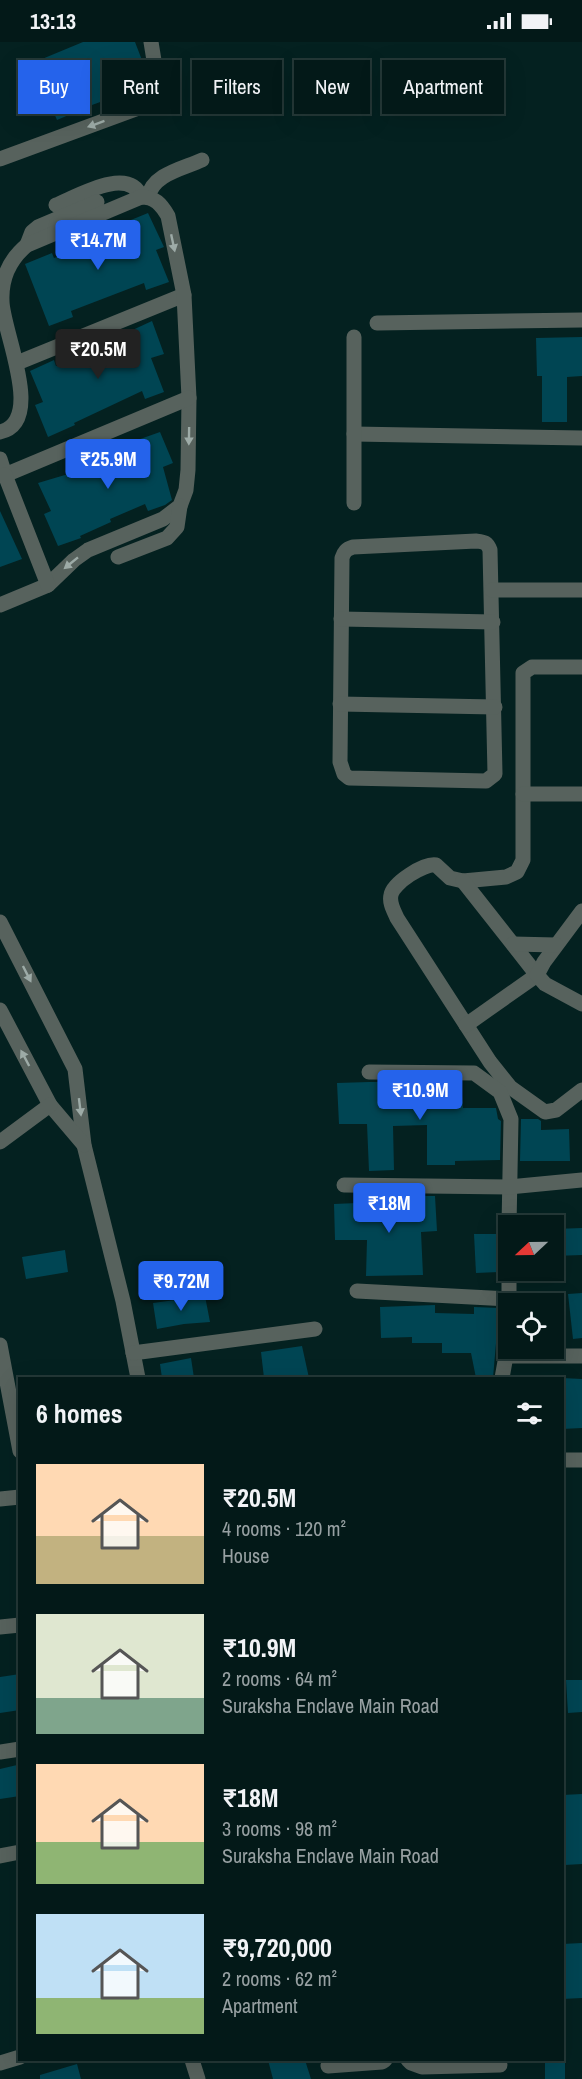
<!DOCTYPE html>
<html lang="en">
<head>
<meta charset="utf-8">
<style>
	body { margin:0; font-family:"Archivo Narrow",sans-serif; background:#112625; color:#f1f3f6; height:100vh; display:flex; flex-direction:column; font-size:22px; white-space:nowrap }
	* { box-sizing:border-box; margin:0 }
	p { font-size:20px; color:#97a0a2 }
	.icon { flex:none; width:33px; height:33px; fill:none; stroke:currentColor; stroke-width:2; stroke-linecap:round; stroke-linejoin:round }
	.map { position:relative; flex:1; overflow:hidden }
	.details { position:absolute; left:18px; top:1335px; width:546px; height:684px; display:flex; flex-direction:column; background:#031918; border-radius:0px; box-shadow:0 6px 24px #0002,0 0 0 2px #243837 }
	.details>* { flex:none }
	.top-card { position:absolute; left:18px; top:18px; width:546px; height:54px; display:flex; gap:12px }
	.needle { width:39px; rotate:248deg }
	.controls { position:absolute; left:498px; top:1173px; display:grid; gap:12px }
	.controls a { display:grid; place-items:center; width:66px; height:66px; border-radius:0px; background:#031918; box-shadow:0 6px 24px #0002,0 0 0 2px #243837; font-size:30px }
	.price { position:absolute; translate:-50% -51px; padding:0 14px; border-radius:6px; background:#2563eb; color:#fff; font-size:20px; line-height:39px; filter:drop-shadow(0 2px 3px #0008) }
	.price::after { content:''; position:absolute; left:50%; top:36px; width:18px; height:14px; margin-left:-9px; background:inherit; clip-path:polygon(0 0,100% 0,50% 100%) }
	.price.active { background:#222; color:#fff }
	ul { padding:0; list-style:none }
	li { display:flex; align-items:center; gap:18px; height:150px; padding:0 18px }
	li span { display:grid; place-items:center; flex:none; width:168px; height:120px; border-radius:0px; color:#555 }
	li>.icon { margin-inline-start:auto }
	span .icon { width:72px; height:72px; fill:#fffc; stroke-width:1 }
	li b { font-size:26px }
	h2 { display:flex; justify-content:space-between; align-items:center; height:72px; padding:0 18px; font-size:26px }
	.chip { padding:0 21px; border-radius:0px; background:#031918; box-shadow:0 6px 24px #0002,0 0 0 2px #243837; font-size:21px; line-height:54px }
	.chip.active { background:#2563eb; color:#fff }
	.status { display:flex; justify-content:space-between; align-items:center; height:42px; padding:0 30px; background:#031918; direction:ltr }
	.status svg { height:16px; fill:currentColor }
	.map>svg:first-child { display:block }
	.building { fill:#004553 }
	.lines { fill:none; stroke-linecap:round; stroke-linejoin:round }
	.minor { stroke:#57625d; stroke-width:15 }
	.oneway { fill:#9daba7 }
</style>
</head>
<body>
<div class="status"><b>13:13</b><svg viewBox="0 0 49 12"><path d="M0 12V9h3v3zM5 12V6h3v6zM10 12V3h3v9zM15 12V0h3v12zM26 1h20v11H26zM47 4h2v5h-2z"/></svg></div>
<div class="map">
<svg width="582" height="2037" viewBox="0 0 582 2037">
	<rect width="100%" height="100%" fill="#042120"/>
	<g class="building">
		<polygon points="83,0 135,0 145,26 148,43 125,53 125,51 92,63 57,78 45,50 55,46 42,17"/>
		<polygon points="148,171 164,205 156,208 169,240 146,248 144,241 71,269 73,275 49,284 25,222 52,211 54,216 130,188 126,180"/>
		<polygon points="152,279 164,312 151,316 164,350 145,357 142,349 74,381 75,383 48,395 35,363 43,360 30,329 54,318 56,324 94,310 92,308 128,296 126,291"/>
		<polygon points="582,295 582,334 567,335 567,380 542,380 542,334 537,334 536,296"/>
		<polygon points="160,390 173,421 163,425 172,458 165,463 148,469 145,462 110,477 111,480 80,494 81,496 58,504 44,472 51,469 38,441 85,427 84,426 133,408 129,401"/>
		<polygon points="0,469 22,517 0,525"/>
		<polygon points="369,1040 421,1040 421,1044 461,1041 463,1066 496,1066 498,1077 501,1079 500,1118 455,1119 455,1123 427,1123 427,1083 393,1084 394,1128 369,1129 367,1082 339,1082 337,1041"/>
		<polygon points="521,1077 538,1077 541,1079 541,1088 569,1087 570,1119 520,1119"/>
		<polygon points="409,1154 435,1154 437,1189 421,1190 423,1233 366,1234 367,1198 335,1198 334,1162 357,1161 357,1166 409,1164"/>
		<polygon points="582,1186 582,1213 554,1214 554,1187"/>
		<polygon points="474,1192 500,1192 499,1230 476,1231"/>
		<polygon points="65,1208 68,1230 26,1237 22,1215"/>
		<polygon points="582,1251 582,1296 573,1297 568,1252"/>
		<polygon points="205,1254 210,1280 184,1282 157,1287 153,1261"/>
		<polygon points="435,1263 435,1271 474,1272 474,1265 499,1266 493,1336 476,1336 471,1311 442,1311 442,1301 412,1301 412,1295 381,1296 380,1265"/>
		<polygon points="302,1304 309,1336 264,1336 261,1310"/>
		<polygon points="191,1316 194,1336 162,1336 160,1322"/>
		<polygon points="562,1336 582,1337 582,1386 562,1387"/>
		<polygon points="20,1632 20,1668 0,1671 0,1635"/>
		<polygon points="566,1638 582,1638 582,1670 568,1671"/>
		<polygon points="17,1723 20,1754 0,1757 0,1727"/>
		<polygon points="582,1752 582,1822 565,1823 562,1753"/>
		<polygon points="582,1901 582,1956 562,1957 562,1902"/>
		<polygon points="268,2018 305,2018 311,2037 273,2037"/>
		<rect x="545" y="2018" width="20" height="19"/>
		<polygon points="77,2022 81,2037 40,2037 40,2033"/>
	</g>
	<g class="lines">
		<g class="minor">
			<polyline points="0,117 144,64 159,49 151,0"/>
			<path d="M148,155c5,-23 34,-28 54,-37"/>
			<path d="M56,163c20,-8 73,-40 85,-8"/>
			<polyline points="27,203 32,190 38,185 97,160"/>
			<polyline points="377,281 582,278"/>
			<polyline points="17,321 184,253"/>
			<path d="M0,390c46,-10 2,-102 2,-131 -1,-23 7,-41 25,-56l114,-48c14,0 20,7 27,19l16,79 5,103 -1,72 -2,20 -6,16 -17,13 -75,31 -14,10 -26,25 -48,20"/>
			<polyline points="354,392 582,396"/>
			<polyline points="0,417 5,433 189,356"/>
			<polyline points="5,433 48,543"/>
			<polyline points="354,461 354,295"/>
			<path d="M476,499c8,1 11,1 14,9l5,224 -9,7 -137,-3 -5,-4 -4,-12 2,-204c2,-6 4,-9 11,-11z"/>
			<polyline points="118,515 167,496 177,485 180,464"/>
			<polyline points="492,548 582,548"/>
			<polyline points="341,577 493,580"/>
			<path d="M582,625h-50l-9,6v187l-6,12 -11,5 -43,4 -13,-3 -14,-13c-12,-2 -43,18 -45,30 -2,8 3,16 6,23l93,144 20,25 35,25 11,-2 26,-20"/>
			<polyline points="340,662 495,665"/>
			<polyline points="523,752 582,752"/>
			<polyline points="463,839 537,933 466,983"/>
			<polyline points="582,869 544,920 537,933 545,942 582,962"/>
			<polyline points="0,880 75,1027 84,1103 123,1259 138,1336"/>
			<polyline points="513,902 556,903"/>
			<polyline points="0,968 50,1063 84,1103"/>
			<polyline points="369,1030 474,1031 500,1050 511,1077 509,1184"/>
			<polyline points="0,1100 50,1063"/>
			<polyline points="344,1143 509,1145 582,1138"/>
			<polyline points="357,1249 509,1257"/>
			<polyline points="509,1262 509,1228"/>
			<polyline points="0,1303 20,1409"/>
			<polyline points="133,1311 315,1287"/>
			<polyline points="506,1314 582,1314"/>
			<polyline points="502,1336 506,1314 508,1270"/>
			<polyline points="562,1418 582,1418"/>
			<polyline points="0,1457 20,1455"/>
			<polyline points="0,1585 20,1583"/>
			<polyline points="0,1710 20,1707"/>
			<polyline points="0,1814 20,1810"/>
			<polyline points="192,2018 198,2037"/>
			<polyline points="408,2018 411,2021 422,2025 500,2023"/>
			<polyline points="0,2021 20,2015"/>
			<polyline points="328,2024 382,2020 385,2018"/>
		</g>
	</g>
	<defs><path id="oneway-solid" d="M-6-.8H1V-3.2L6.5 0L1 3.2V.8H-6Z" transform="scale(1.5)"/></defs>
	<g class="oneway">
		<use href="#oneway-solid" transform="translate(96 82) rotate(160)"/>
		<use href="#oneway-solid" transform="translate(173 201) rotate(78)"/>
		<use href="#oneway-solid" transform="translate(189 394) rotate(91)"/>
		<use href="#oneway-solid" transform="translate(71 521) rotate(141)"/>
		<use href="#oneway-solid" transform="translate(27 932) rotate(63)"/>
		<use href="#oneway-solid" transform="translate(25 1016) rotate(-118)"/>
		<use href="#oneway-solid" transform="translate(80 1065) rotate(83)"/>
	</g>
</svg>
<div class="controls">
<a><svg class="needle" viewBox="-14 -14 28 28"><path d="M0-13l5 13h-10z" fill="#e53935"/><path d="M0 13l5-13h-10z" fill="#97a0a2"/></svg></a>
<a><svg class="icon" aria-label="locate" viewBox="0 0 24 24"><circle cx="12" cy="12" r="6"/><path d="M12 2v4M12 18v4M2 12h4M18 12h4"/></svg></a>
</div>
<b class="price" style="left:98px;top:229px">₹14.7M</b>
<b class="price active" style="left:98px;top:338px">₹20.5M</b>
<b class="price" style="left:108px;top:448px">₹25.9M</b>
<b class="price" style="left:420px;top:1079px">₹10.9M</b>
<b class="price" style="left:389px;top:1192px">₹18M</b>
<b class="price" style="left:181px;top:1270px">₹9.72M</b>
<div class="top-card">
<a class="chip active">Buy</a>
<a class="chip">Rent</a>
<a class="chip">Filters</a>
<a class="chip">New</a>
<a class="chip">Apartment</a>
</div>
<section class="details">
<h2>6 homes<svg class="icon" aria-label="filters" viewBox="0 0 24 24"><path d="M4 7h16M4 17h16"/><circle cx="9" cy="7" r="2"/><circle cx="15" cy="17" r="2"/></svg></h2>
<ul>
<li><span style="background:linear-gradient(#ffd9b3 60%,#c2b280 0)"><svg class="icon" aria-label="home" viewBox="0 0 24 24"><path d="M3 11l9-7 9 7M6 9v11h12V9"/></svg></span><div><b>₹20.5M</b><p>4 rooms · 120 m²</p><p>House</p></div></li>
<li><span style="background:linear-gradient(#dfe7d0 70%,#7fa58c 0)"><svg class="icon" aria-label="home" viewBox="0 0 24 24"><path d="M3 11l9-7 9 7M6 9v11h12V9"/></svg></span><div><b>₹10.9M</b><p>2 rooms · 64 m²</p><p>Suraksha Enclave Main Road</p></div></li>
<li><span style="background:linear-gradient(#ffd9b3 65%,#8fb573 0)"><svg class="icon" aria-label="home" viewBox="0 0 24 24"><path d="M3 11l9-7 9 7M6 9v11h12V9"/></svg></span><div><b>₹18M</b><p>3 rooms · 98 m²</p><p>Suraksha Enclave Main Road</p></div></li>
<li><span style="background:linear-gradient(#bfe0f5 70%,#8fb573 0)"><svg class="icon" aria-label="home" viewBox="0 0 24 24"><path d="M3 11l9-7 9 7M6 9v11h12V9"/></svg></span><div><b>₹9,720,000</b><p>2 rooms · 62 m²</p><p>Apartment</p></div></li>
</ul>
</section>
</div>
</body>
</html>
